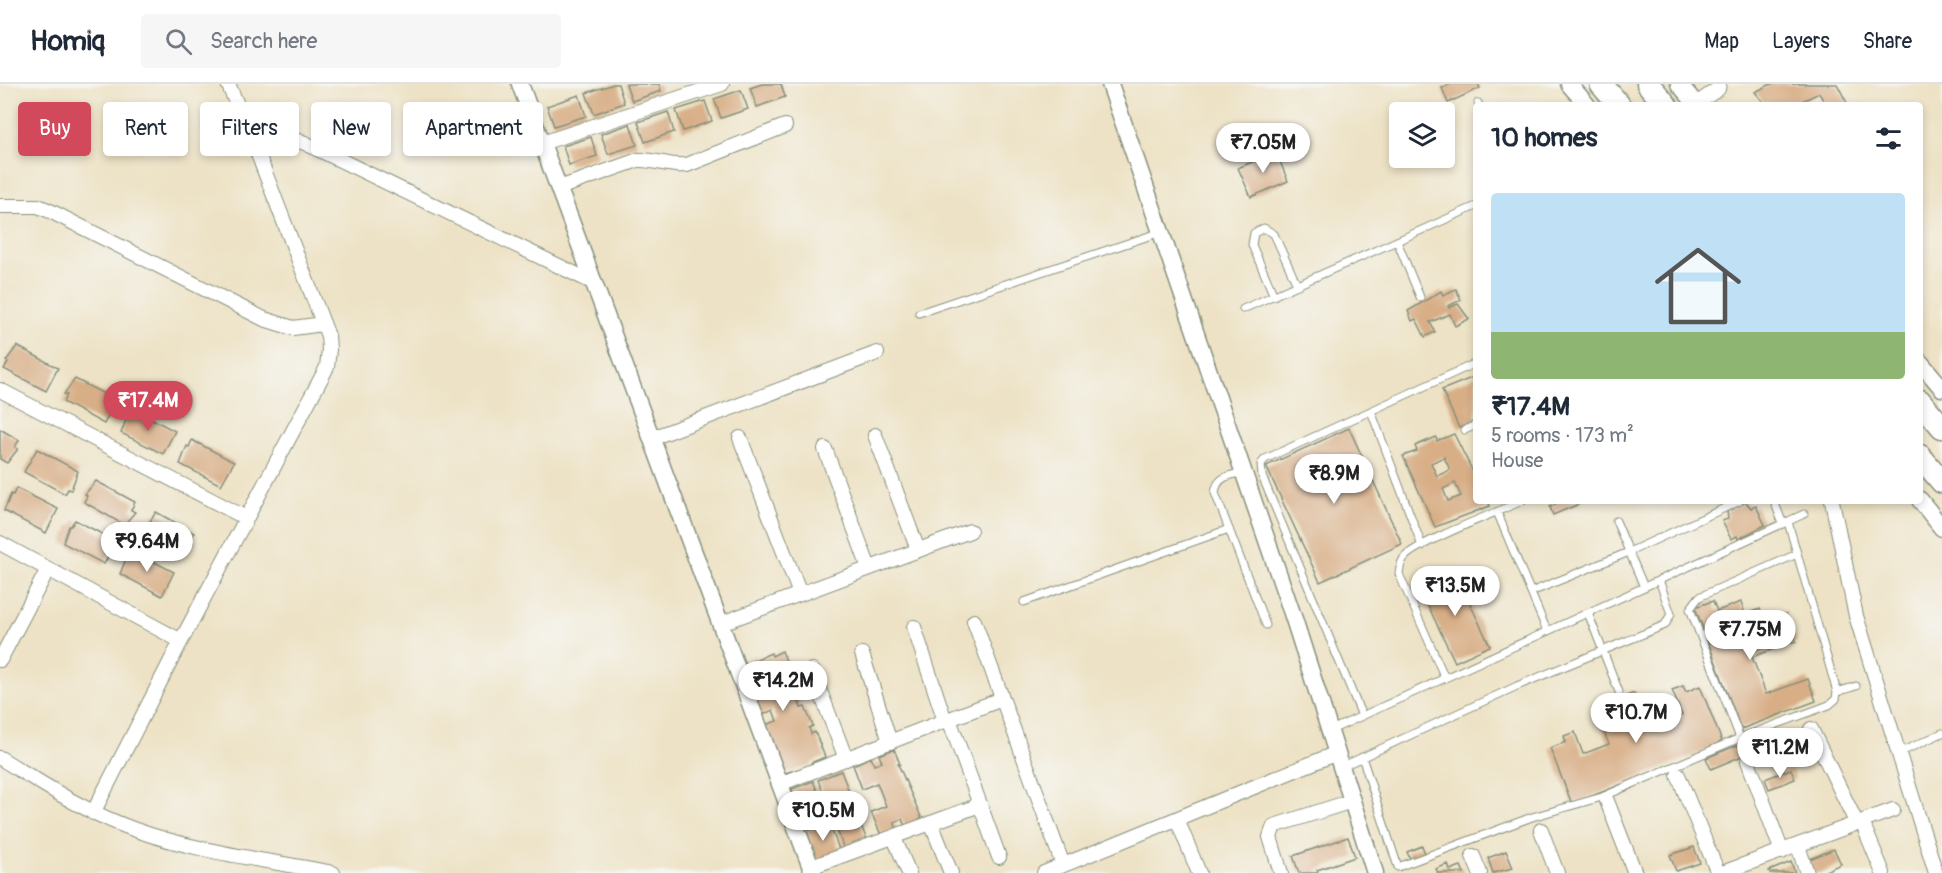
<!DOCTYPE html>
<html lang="en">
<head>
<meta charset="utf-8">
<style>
	body { margin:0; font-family:Pangolin,sans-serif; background:#f6f6f7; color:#1f2937; height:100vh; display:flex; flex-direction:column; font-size:22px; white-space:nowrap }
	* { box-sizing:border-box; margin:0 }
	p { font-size:20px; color:#747a83 }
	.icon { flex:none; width:33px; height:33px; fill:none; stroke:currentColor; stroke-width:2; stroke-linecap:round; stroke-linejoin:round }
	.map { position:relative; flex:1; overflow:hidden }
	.details { position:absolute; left:1473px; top:18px; width:450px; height:402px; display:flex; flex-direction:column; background:#fff; border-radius:6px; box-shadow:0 3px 9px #0003 }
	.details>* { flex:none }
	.top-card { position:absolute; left:18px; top:18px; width:570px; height:54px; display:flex; gap:12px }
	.fabs { position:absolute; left:1389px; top:18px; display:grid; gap:12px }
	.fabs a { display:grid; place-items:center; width:66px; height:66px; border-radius:6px; background:#fff; box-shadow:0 3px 9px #0003; font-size:30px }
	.price { position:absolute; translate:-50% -51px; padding:0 14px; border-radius:21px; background:#fff; color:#222; font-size:20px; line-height:39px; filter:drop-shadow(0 2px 3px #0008) }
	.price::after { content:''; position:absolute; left:50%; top:36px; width:18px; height:14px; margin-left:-9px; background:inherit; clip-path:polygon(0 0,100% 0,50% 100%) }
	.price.active { background:#d1495b; color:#fff }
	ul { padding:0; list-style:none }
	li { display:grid; align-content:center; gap:12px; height:318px; padding:0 18px }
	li+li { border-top:2px solid #e0e1e3 }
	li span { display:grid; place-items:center; height:186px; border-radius:6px; color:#555 }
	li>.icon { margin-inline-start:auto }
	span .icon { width:108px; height:108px; fill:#fffc; stroke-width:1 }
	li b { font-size:26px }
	h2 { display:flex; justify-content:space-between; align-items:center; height:72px; padding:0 18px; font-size:26px }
	.pill { padding:0 21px; border-radius:6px; background:#fff; box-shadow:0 3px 9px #0003; font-size:21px; line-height:54px }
	.pill.active { background:#d1495b; color:#fff }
	header { display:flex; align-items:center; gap:36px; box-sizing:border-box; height:84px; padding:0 30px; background:#fff; border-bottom:2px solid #e0e1e3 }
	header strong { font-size:28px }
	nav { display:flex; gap:33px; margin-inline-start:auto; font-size:21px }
	.search { width:420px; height:54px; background:#f6f6f7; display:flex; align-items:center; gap:15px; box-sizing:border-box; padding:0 21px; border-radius:6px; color:#747a83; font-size:22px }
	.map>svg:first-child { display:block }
	.building { fill:#d8ae86; fill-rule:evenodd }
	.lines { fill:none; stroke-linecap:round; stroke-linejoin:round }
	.service-casing { stroke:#86907c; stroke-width:9 }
	.minor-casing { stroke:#86907c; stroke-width:16 }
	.tertiary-casing { stroke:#86907c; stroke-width:19 }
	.trunk-casing { stroke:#86907c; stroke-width:25 }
	.service { stroke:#fff; stroke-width:7 }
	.minor { stroke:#fff; stroke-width:14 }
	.tertiary { stroke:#fff; stroke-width:16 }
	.trunk { stroke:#fff; stroke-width:22 }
</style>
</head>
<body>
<header>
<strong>Homiq</strong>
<div class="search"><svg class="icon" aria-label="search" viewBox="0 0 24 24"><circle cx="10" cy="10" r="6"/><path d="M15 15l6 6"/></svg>Search here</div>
<nav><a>Map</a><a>Layers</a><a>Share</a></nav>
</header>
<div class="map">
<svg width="1942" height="789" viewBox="0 0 1942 789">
	<rect width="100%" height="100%" fill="#f6f6f2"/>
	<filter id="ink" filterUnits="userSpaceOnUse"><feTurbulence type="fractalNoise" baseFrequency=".0167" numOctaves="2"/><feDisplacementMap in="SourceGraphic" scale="12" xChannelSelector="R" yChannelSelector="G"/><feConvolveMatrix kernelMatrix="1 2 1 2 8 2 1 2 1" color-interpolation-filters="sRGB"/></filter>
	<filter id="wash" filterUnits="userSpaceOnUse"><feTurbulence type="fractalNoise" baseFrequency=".008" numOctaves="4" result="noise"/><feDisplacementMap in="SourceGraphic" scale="24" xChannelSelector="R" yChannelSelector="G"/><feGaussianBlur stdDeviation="1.35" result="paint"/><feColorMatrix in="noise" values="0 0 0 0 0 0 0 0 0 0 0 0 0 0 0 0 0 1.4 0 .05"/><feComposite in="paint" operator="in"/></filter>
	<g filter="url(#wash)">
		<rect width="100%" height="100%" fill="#ede2c5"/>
		<g id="blocks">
			<g class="building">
				<polygon points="614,0 618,0 624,19 594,30 586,9"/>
				<polygon points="626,0 659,0 661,7 632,17"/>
				<polygon points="762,0 781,0 785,13 757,23 750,4"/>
				<polygon points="1451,0 1478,0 1480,4 1448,19 1442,4"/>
				<polygon points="1771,0 1837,0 1848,21 1826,21 1819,9 1794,21 1766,21 1755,8"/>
				<polygon points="741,6 748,25 721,34 714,15"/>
				<polygon points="579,11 586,32 554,42 547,22"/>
				<polygon points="705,17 712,37 683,47 676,26"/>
				<polygon points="668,28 674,48 645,58 638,38"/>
				<polygon points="630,40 637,61 608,70 601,50"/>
				<polygon points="591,53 597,72 569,81 563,62"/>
				<polygon points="1276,68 1288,97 1251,113 1238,84"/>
				<polygon points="1456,205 1461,216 1448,222 1449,224 1458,220 1469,235 1455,242 1450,230 1433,237 1430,238 1435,248 1425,253 1416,235 1412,237 1408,227 1441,207 1443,211"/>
				<polygon points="17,262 58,284 46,307 4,285 8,278 6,277"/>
				<polygon points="1476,292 1476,337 1459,344 1442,306"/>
				<polygon points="75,295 116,316 104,340 63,318 67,311 64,310"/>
				<polygon points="133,325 175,347 163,370 121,349 128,331 130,332"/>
				<polygon points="1349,344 1402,460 1320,498 1266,382"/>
				<polygon points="0,345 19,356 15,363 18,365 7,379 0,375"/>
				<path d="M1454,350l22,44v23h12l2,5 -55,21 -32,-71 14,-5 -2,-5 21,-9 1,4zM1444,373l6,13 -13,6 -6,-13zM1455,399l6,13 -13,5 -5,-12z"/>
				<polygon points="192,356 234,378 221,401 180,380 187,362 189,363"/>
				<polygon points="37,365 78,387 71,406 68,405 65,410 24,388"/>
				<polygon points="96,397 135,418 131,426 135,428 124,441 84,418 87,412 85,410"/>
				<polygon points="16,404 58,425 46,449 4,427 11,410 13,411"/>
				<polygon points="1554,417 1586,417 1553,431 1550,423 1555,421"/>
				<polygon points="1746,418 1751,424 1756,422 1765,441 1738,455 1737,452 1731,455 1722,437 1728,435 1727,427"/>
				<polygon points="156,428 194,449 190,457 193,459 182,472 142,450"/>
				<polygon points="75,436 116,457 104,480 63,459 69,442 71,442"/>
				<polygon points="133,467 174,488 162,512 120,490 127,472 129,474"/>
				<polygon points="1455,488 1490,562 1455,578 1419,503"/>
				<polygon points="1713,517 1717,527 1741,518 1745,530 1760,525 1765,538 1786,530 1796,557 1752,573 1766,610 1808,595 1816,617 1741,645 1695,523"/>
				<polygon points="782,567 791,589 787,591 789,598 794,596 803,616 799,618 801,624 805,623 813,642 809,644 811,650 815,648 825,673 811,679 812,681 785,689 765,641 777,637 773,626 760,632 740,582 771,569 772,572"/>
				<polygon points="1683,602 1686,608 1700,602 1723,660 1572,720 1550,664 1566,658 1564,652 1575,648 1583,670 1609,660 1597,632 1607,628 1604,621 1634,609 1637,616 1645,613 1656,641 1682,631 1672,606"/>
				<polygon points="1738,661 1742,672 1711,685 1706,674"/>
				<polygon points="894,665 900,680 898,680 922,735 905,742 902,735 894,738 897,745 881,751 871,728 886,722 877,699 862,705 853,681 871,673 874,681 882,678 879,671"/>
				<polygon points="1791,685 1795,695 1769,705 1765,695"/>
				<polygon points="841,687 853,718 830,726 818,696"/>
				<polygon points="813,697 826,728 805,737 792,705"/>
				<polygon points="856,729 867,756 844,765 834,737"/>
				<polygon points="829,739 840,768 817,776 807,747"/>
				<polygon points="1348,753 1355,773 1317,786 1318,789 1299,789 1293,772"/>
				<polygon points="1422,762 1426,771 1411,777 1407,768"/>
				<polygon points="1694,763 1700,779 1676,787 1670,771"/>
				<polygon points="1834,765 1841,780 1821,789 1810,789 1805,777"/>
				<polygon points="1506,767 1513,784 1493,789 1488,774"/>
				<polygon points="1791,778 1795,789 1770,789 1769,787"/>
				<polygon points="1448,780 1450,786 1461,782 1464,789 1438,789 1436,785"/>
			</g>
		</g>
	</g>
	<g filter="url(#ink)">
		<use href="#blocks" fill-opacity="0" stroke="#86907c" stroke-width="1.5"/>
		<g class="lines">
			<g class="service-casing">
				<g id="service">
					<polyline points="1478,19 1479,21"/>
					<polyline points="1397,157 1420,213"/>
					<polyline points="1274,212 1252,161 1254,149 1264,144 1274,150 1297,201"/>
					<polyline points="1243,225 1476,122"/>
					<polyline points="919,229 1161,148"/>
					<polyline points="1371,327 1422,462"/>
					<polyline points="1465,346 1476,341"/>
					<path d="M1243,388c-14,4 -26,4 -28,21l51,132"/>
					<polyline points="1774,417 1783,440"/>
					<polyline points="1497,428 1547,547"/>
					<polyline points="1616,437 1644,503"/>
					<polyline points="1531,508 1629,468 1740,417"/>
					<polyline points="1024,518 1229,445"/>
					<polyline points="1588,529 1619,608"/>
					<path d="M1445,594l-46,-104c1,-6 1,-12 6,-17 11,-14 95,-46 117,-56"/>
					<polyline points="1837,608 1856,602"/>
					<polyline points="1362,632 1262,392 1261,380 1265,375 1476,279"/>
					<polyline points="1329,647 1804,430"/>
					<polyline points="1740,654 1690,525 1699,513 1797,470"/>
					<polyline points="1899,669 1942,649"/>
					<polyline points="1362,673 1398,783 1532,733 1602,713 1740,654 1829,621 1836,615 1837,608 1788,438"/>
					<polyline points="1341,683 1517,602 1665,541 1671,530 1659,496"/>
				</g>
			</g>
			<g class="minor-casing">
				<g id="minor">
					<polyline points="1696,20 1718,5 1719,0"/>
					<polyline points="251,52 286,53 305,59 594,199"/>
					<polyline points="542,59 722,0"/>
					<path d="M559,104l79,-28c17,-1 31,7 49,5l98,-39"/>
					<polyline points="0,122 38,122 50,127 264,235 293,244 323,240"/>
					<polyline points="0,306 246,434"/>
					<polyline points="875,351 918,466"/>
					<polyline points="652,354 877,269"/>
					<polyline points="740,354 800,510"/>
					<polyline points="825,365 869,484"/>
					<polyline points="1832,417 1856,532 1936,789"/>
					<polyline points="0,459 181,557"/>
					<polyline points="974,537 1063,781"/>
					<polyline points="722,539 970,447"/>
					<polyline points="914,543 945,637"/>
					<polyline points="862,570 890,658"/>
					<polyline points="0,576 48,485"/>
					<polyline points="812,586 846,675"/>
					<polyline points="949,635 999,773"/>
					<polyline points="1811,645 1857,740"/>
					<path d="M0,674c43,26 85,54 133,71 63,23 134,31 200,44"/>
					<polyline points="1748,677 1782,768"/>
					<polyline points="1678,691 1718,789"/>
					<polyline points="782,699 1002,615"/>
					<polyline points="1607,717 1635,789"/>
					<polyline points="93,729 181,557 327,283 329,265 328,252 251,52 228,0"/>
					<polyline points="1177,735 1199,789"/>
					<polyline points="1862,738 1883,789"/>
					<polyline points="931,739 951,789"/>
					<polyline points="1541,746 1557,789"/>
					<polyline points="894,754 909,789"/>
					<polyline points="1798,762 1807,789"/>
					<polyline points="1473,772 1480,789"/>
					<polyline points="811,783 980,721"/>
					<polyline points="1044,789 1337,669"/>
					<polyline points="1281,789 1270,753 1274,742 1352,717"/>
					<polyline points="1722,789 1893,726"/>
				</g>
			</g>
			<g class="tertiary-casing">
				<g id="tertiary">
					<polyline points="520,0 813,789"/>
					<polyline points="1110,0 1294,535 1375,789"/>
					<polyline points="1569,0 1587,21"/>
					<polyline points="1679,0 1697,21"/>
					<polyline points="1920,278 1942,304"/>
					<polyline points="1920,416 1942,444"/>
				</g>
			</g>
			<g class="trunk-casing">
				<g id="trunk">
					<polyline points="1601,0 1619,21"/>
					<polyline points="1648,0 1666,21"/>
					<polyline points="1920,317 1942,343"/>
					<polyline points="1920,372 1942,398"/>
				</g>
			</g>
			<use href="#service" class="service"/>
			<use href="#minor" class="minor"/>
			<use href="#tertiary" class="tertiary"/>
			<use href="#trunk" class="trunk"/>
		</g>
	</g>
</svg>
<div class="fabs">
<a><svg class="icon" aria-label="layers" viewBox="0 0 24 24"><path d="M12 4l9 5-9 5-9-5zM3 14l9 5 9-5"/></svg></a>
</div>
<b class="price" style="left:1263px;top:90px">₹7.05M</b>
<b class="price active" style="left:148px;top:348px">₹17.4M</b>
<b class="price" style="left:1334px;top:421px">₹8.9M</b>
<b class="price" style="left:147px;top:489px">₹9.64M</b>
<b class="price" style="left:1455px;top:533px">₹13.5M</b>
<b class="price" style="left:1750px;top:577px">₹7.75M</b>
<b class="price" style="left:783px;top:628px">₹14.2M</b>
<b class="price" style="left:1636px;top:660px">₹10.7M</b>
<b class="price" style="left:1780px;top:695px">₹11.2M</b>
<b class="price" style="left:823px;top:758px">₹10.5M</b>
<div class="top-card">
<a class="pill active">Buy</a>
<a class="pill">Rent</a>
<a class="pill">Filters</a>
<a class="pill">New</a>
<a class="pill">Apartment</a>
</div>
<section class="details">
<h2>10 homes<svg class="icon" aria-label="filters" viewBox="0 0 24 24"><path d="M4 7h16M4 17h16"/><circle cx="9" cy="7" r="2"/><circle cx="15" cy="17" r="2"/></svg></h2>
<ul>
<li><span style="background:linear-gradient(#bfe0f5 75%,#8fb573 0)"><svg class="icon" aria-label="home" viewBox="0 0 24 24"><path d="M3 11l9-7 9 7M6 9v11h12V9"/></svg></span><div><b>₹17.4M</b><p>5 rooms · 173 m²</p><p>House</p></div></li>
</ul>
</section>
</div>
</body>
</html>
